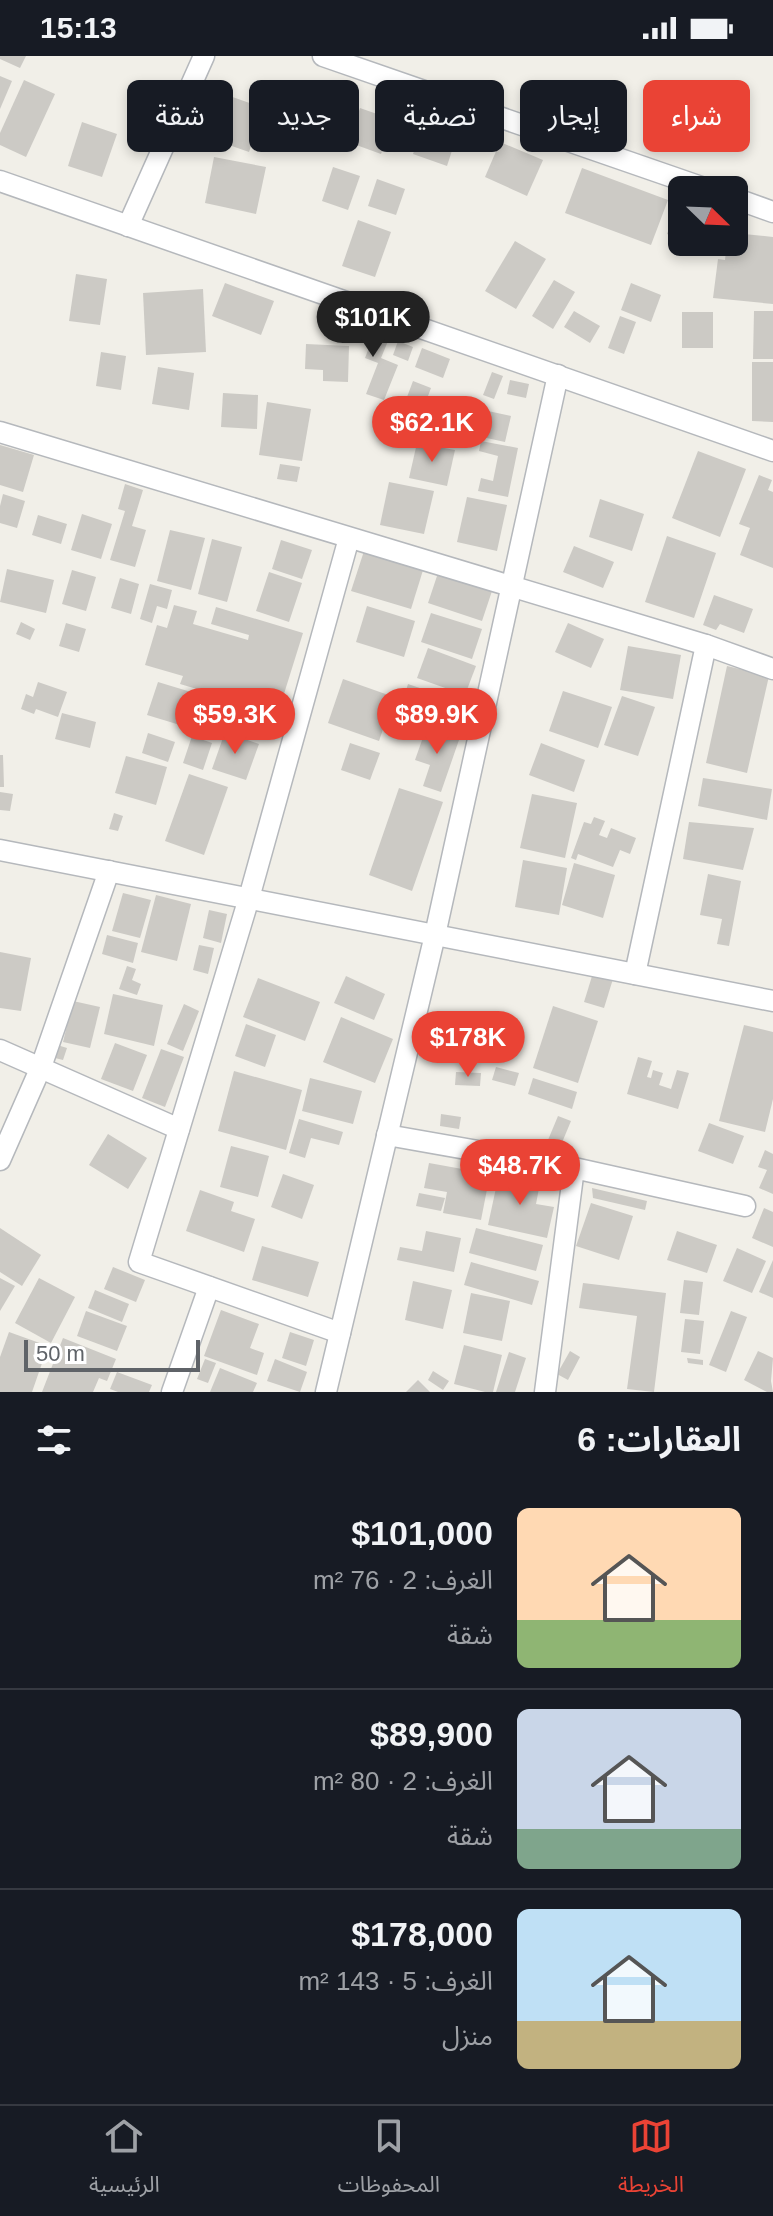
<!DOCTYPE html>
<html lang="ar">
<head>
<meta charset="utf-8">
<style>
	body { margin:0; font-family:Helvetica,"Noto Sans Arabic",sans-serif; background:#20242c; color:#f1f3f6; direction:rtl; height:100vh; display:flex; flex-direction:column; font-size:30px; white-space:nowrap }
	* { box-sizing:border-box; margin:0 }
	p { font-size:26px; color:#9ea1a6 }
	.icon { flex:none; width:44px; height:44px; fill:none; stroke:currentColor; stroke-width:2; stroke-linecap:round; stroke-linejoin:round }
	.map { position:relative; height:1336px; overflow:hidden; direction:ltr }
	.drawer { display:flex; flex-direction:column; background:#171b24; flex:1 }
	.drawer>* { flex:none }
	.hud { position:absolute; left:24px; top:24px; width:726px; height:72px; direction:rtl; display:flex; gap:16px }
	.needle { width:52px; rotate:113deg }
	.buttons { position:absolute; left:668px; top:120px; display:grid; gap:16px }
	.buttons a { display:grid; place-items:center; width:80px; height:80px; border-radius:12px; background:#171b24; box-shadow:0 4px 12px #0003; font-size:40px }
	.scale { position:absolute; left:24px; bottom:20px; width:176px; box-sizing:border-box; padding-left:8px; border:4px solid #5f6368; border-top:0; font-size:22px; line-height:28px; white-space:nowrap; color:#5f6368; -webkit-text-stroke:6px #fff; paint-order:stroke }
	.price { position:absolute; translate:-50% -68px; padding:0 18px; border-radius:28px; background:#ea4335; color:#fff; font-size:26px; line-height:52px; filter:drop-shadow(0 2px 4px #0008) }
	.price::after { content:''; position:absolute; left:50%; top:48px; width:24px; height:18px; margin-left:-12px; background:inherit; clip-path:polygon(0 0,100% 0,50% 100%) }
	.price.on { background:#222; color:#fff }
	ul { padding:0; list-style:none }
	li { display:flex; align-items:center; gap:24px; height:200px; padding:0 32px }
	li+li { border-top:2px solid #363941 }
	li span { display:grid; place-items:center; flex:none; width:224px; height:160px; border-radius:12px; color:#555 }
	li>.icon { margin-inline-start:auto }
	span .icon { width:96px; height:96px; fill:#fffc; stroke-width:1 }
	li b { font-size:34px }
	h2 { display:flex; justify-content:space-between; align-items:center; height:96px; padding:0 32px; font-size:34px }
	.tag { padding:0 28px; border-radius:12px; background:#171b24; box-shadow:0 4px 12px #0003; font-size:28px; line-height:72px }
	.tag.on { background:#ea4335; color:#fff }
	.status { display:flex; justify-content:space-between; align-items:center; height:56px; padding:0 40px; background:#171b24; direction:ltr }
	.status svg { height:22px; fill:currentColor }
	.dock { display:flex; justify-content:space-around; align-items:center; height:112px; border-top:2px solid #363941; background:#171b24; font-size:22px; color:#9ea1a6 }
	.dock a { display:grid; justify-items:center; gap:4px }
	.dock .on { color:#ea4335 }
	.map>svg:first-child { display:block }
	.building { fill:#cccac5 }
	.lines { fill:none; stroke-linecap:round; stroke-linejoin:round }
	.street-casing { stroke:#b5b8bc; stroke-width:23 }
	.street { stroke:#fff; stroke-width:20 }
</style>
</head>
<body>
<div class="status"><b>15:13</b><svg viewBox="0 0 49 12"><path d="M0 12V9h3v3zM5 12V6h3v6zM10 12V3h3v9zM15 12V0h3v12zM26 1h20v11H26zM47 4h2v5h-2z"/></svg></div>
<div class="map">
<svg width="773" height="1336" viewBox="0 0 773 1336">
	<rect width="100%" height="100%" fill="#f1efe8"/>
	<g class="building">
		<polygon points="0,0 26,0 20,12 0,3"/>
		<polygon points="0,20 12,25 0,53"/>
		<polygon points="24,24 55,38 26,101 0,89 0,77"/>
		<polygon points="201,30 264,52 249,96 186,74"/>
		<polygon points="360,52 394,64 381,98 348,86"/>
		<polygon points="82,66 117,78 102,121 68,110"/>
		<polygon points="424,67 457,79 447,110 413,98"/>
		<polygon points="500,86 543,104 527,140 485,121"/>
		<polygon points="214,101 266,111 256,158 205,147"/>
		<polygon points="333,111 360,120 348,154 322,145"/>
		<polygon points="582,112 668,144 651,189 565,157"/>
		<polygon points="377,123 405,133 396,159 368,150"/>
		<polygon points="676,153 682,155 682,184 667,178"/>
		<polygon points="358,164 391,176 375,221 342,210"/>
		<polygon points="734,177 773,181 773,248 713,242 718,203 725,204 727,186 734,186"/>
		<polygon points="515,185 546,203 516,253 485,235"/>
		<polygon points="76,218 107,223 100,269 69,265"/>
		<polygon points="554,224 575,236 553,273 532,260"/>
		<polygon points="225,227 274,245 261,279 212,260"/>
		<polygon points="631,227 661,239 651,266 621,254"/>
		<polygon points="203,233 206,296 146,299 143,237"/>
		<polygon points="574,255 600,270 590,287 564,271"/>
		<polygon points="754,255 773,255 773,303 753,303"/>
		<rect x="682" y="256" width="31" height="36"/>
		<polygon points="620,260 636,266 624,298 608,292"/>
		<polygon points="337,265 388,285 381,302 398,309 384,344 366,338 378,307 365,302 370,289 333,275"/>
		<polygon points="398,285 413,291 408,305 393,299"/>
		<polygon points="306,288 349,290 348,326 323,325 323,314 305,313"/>
		<polygon points="422,292 450,303 443,322 415,311"/>
		<polygon points="101,296 126,300 121,334 96,330"/>
		<polygon points="752,306 773,306 773,366 752,365"/>
		<polygon points="158,311 194,317 189,354 152,348"/>
		<polygon points="492,316 503,320 494,343 483,339"/>
		<polygon points="510,324 529,328 526,342 507,338"/>
		<polygon points="413,325 431,332 425,348 407,341"/>
		<polygon points="223,337 258,339 257,373 221,371"/>
		<polygon points="462,343 477,349 471,365 456,359"/>
		<polygon points="267,346 311,353 302,405 259,399"/>
		<polygon points="440,350 450,354 446,365 472,375 466,389 430,375"/>
		<polygon points="488,355 511,360 505,386 482,381"/>
		<polygon points="387,359 417,371 410,389 380,378"/>
		<polygon points="481,385 518,392 508,441 478,435 481,422 493,425 498,400 479,395"/>
		<polygon points="417,387 455,394 447,430 409,422"/>
		<polygon points="0,389 34,399 23,436 0,429"/>
		<polygon points="698,395 746,413 720,481 672,462"/>
		<polygon points="280,408 300,411 297,426 277,423"/>
		<polygon points="759,419 772,424 768,434 773,436 773,512 740,499 750,472 739,468"/>
		<polygon points="389,426 434,435 424,478 380,469"/>
		<polygon points="125,428 143,434 132,470 146,474 135,511 110,504 125,455 118,453"/>
		<polygon points="3,438 25,445 17,472 0,467 0,450"/>
		<polygon points="467,441 507,449 497,495 457,486"/>
		<polygon points="600,443 644,458 632,495 589,481"/>
		<polygon points="82,458 112,468 101,503 71,494"/>
		<polygon points="38,459 67,468 61,488 32,479"/>
		<polygon points="170,474 205,482 191,534 157,525"/>
		<polygon points="667,480 716,497 694,562 645,546"/>
		<polygon points="212,483 242,491 227,546 198,538"/>
		<polygon points="281,484 312,494 302,523 272,513"/>
		<polygon points="574,490 614,506 603,532 563,516"/>
		<polygon points="365,492 424,511 411,553 351,535"/>
		<polygon points="7,513 54,524 46,557 0,546"/>
		<polygon points="72,514 96,521 86,555 62,548"/>
		<polygon points="269,516 302,527 289,566 256,555"/>
		<polygon points="438,517 492,535 482,565 428,547"/>
		<polygon points="120,522 139,528 131,558 111,552"/>
		<polygon points="150,528 172,534 167,553 157,550 152,567 140,563"/>
		<polygon points="714,539 753,553 744,577 720,568 716,574 703,569"/>
		<polygon points="174,549 197,555 193,568 248,584 249,579 211,568 216,551 303,577 278,657 180,628 183,620 145,609 157,569 167,572"/>
		<polygon points="367,550 415,565 404,601 356,586"/>
		<polygon points="431,557 482,573 472,603 421,586"/>
		<polygon points="21,566 35,573 30,584 16,578"/>
		<polygon points="66,567 86,573 79,596 59,590"/>
		<polygon points="568,567 604,583 591,612 555,596"/>
		<polygon points="628,590 681,599 673,643 620,634"/>
		<polygon points="428,592 476,610 465,639 417,622"/>
		<polygon points="727,610 769,620 747,717 706,707"/>
		<polygon points="343,623 394,641 379,685 328,667"/>
		<polygon points="38,626 67,636 58,661 36,653 34,658 21,653 26,638 33,641"/>
		<polygon points="158,626 191,636 180,669 147,659"/>
		<polygon points="408,628 461,646 452,671 400,653"/>
		<polygon points="563,635 612,651 598,692 549,675"/>
		<polygon points="622,640 655,651 638,700 604,689"/>
		<polygon points="226,646 269,660 262,684 218,669"/>
		<polygon points="62,657 96,666 90,692 55,683"/>
		<polygon points="427,670 460,681 441,736 423,730 430,709 415,704"/>
		<polygon points="225,676 259,688 246,724 212,713"/>
		<polygon points="148,677 175,686 168,706 142,697"/>
		<polygon points="192,680 212,687 203,714 183,707"/>
		<polygon points="350,687 380,697 370,724 341,714"/>
		<polygon points="541,687 585,704 574,736 529,719"/>
		<polygon points="0,699 3,699 4,731 0,731"/>
		<polygon points="126,700 167,711 156,749 115,737"/>
		<polygon points="189,718 228,731 204,799 165,785"/>
		<polygon points="703,722 772,733 767,764 698,750"/>
		<polygon points="399,732 443,746 412,835 369,819"/>
		<polygon points="0,736 13,738 10,755 0,754"/>
		<polygon points="532,738 577,747 565,802 520,792"/>
		<polygon points="114,757 123,760 118,775 109,773"/>
		<polygon points="594,761 605,765 599,779 607,782 611,772 636,782 630,798 620,794 613,811 578,798 576,804 571,802 584,766 591,768"/>
		<polygon points="689,766 754,772 743,814 683,803"/>
		<polygon points="523,804 567,812 559,859 515,851"/>
		<polygon points="574,807 615,819 603,862 562,849"/>
		<polygon points="708,818 741,825 729,890 717,888 722,863 700,859"/>
		<polygon points="123,837 151,844 140,882 112,875"/>
		<polygon points="156,839 191,848 177,905 141,896"/>
		<polygon points="209,854 227,858 221,887 203,882"/>
		<polygon points="107,879 138,887 133,907 102,898"/>
		<polygon points="199,889 214,892 208,918 193,914"/>
		<polygon points="0,896 31,902 21,955 0,952"/>
		<polygon points="127,910 136,913 132,924 141,928 137,939 119,933"/>
		<polygon points="593,917 613,923 604,952 584,946"/>
		<polygon points="346,920 385,938 374,964 334,947"/>
		<polygon points="258,922 320,946 305,985 243,961"/>
		<polygon points="113,938 163,949 154,990 104,978"/>
		<polygon points="73,945 100,951 90,992 63,986"/>
		<polygon points="184,948 199,955 183,995 167,988"/>
		<polygon points="553,950 598,965 578,1027 533,1012"/>
		<polygon points="341,961 393,983 375,1027 323,1006"/>
		<polygon points="246,968 276,979 265,1011 235,1000"/>
		<polygon points="744,969 773,976 773,1043 765,1076 719,1065"/>
		<polygon points="115,987 147,999 133,1035 101,1023"/>
		<polygon points="54,988 67,992 63,1004 51,1001"/>
		<polygon points="161,993 184,1001 165,1051 142,1042"/>
		<polygon points="638,1001 652,1005 647,1021 651,1022 653,1014 663,1017 659,1029 671,1033 677,1014 689,1017 678,1053 627,1038"/>
		<polygon points="496,1011 519,1017 515,1030 492,1024"/>
		<polygon points="234,1015 302,1034 286,1094 218,1075"/>
		<polygon points="456,1016 481,1017 480,1030 455,1029"/>
		<polygon points="310,1022 362,1035 353,1068 302,1055"/>
		<polygon points="533,1022 577,1036 572,1053 528,1038"/>
		<polygon points="441,1058 461,1061 459,1073 440,1070"/>
		<polygon points="558,1060 571,1065 561,1089 548,1084"/>
		<polygon points="299,1063 343,1076 339,1089 311,1082 305,1102 289,1097"/>
		<polygon points="709,1067 744,1080 733,1108 698,1095"/>
		<polygon points="108,1078 147,1102 128,1133 89,1109"/>
		<polygon points="231,1090 269,1100 258,1141 220,1131"/>
		<polygon points="765,1094 773,1098 773,1138 759,1132 767,1114 758,1111"/>
		<polygon points="429,1107 490,1118 481,1164 443,1157 447,1136 424,1132"/>
		<polygon points="283,1118 314,1129 302,1163 271,1151"/>
		<polygon points="499,1118 540,1127 536,1148 554,1151 547,1182 488,1169"/>
		<polygon points="592,1132 647,1145 645,1154 593,1142"/>
		<polygon points="200,1134 234,1146 231,1155 255,1163 244,1196 186,1175"/>
		<polygon points="419,1137 445,1142 441,1155 416,1150"/>
		<polygon points="591,1147 633,1160 619,1204 576,1190"/>
		<polygon points="764,1152 773,1156 773,1191 752,1182"/>
		<polygon points="0,1172 41,1199 22,1230 0,1216"/>
		<polygon points="476,1172 543,1189 536,1215 469,1197"/>
		<polygon points="426,1175 461,1182 454,1216 397,1204 400,1191 422,1195"/>
		<polygon points="677,1175 717,1189 707,1217 667,1204"/>
		<polygon points="262,1190 319,1206 308,1241 252,1224"/>
		<polygon points="737,1192 766,1205 752,1237 723,1225"/>
		<polygon points="773,1204 773,1242 759,1236"/>
		<polygon points="471,1206 539,1225 532,1249 464,1229"/>
		<polygon points="113,1211 145,1224 136,1246 104,1233"/>
		<polygon points="0,1222 15,1230 0,1255"/>
		<polygon points="39,1222 75,1241 51,1287 15,1267"/>
		<polygon points="684,1224 703,1226 699,1259 680,1257"/>
		<polygon points="413,1225 452,1234 443,1273 405,1264"/>
		<polygon points="583,1227 666,1237 654,1336 627,1333 637,1260 579,1252"/>
		<polygon points="95,1234 129,1248 122,1266 88,1252"/>
		<polygon points="471,1237 510,1245 502,1285 463,1277"/>
		<polygon points="221,1254 259,1268 250,1292 264,1297 257,1319 204,1300"/>
		<polygon points="86,1255 127,1270 117,1295 77,1280"/>
		<polygon points="731,1255 747,1261 726,1316 709,1309"/>
		<polygon points="685,1263 704,1265 700,1298 681,1296"/>
		<polygon points="9,1276 48,1290 32,1336 0,1336 0,1301"/>
		<polygon points="290,1276 314,1284 306,1310 282,1302"/>
		<polygon points="63,1282 116,1303 107,1325 99,1322 93,1336 42,1336"/>
		<polygon points="464,1289 502,1299 493,1336 485,1336 454,1328"/>
		<polygon points="570,1295 580,1301 568,1324 557,1318"/>
		<polygon points="758,1295 773,1302 771,1325 773,1336 767,1336 744,1324"/>
		<polygon points="509,1296 526,1302 515,1336 496,1336"/>
		<polygon points="687,1302 703,1304 703,1309 688,1307"/>
		<polygon points="205,1303 216,1307 208,1327 197,1323"/>
		<polygon points="275,1303 307,1316 300,1336 267,1325"/>
		<polygon points="220,1312 257,1327 253,1336 210,1336"/>
		<polygon points="433,1315 449,1325 443,1334 428,1324"/>
		<polygon points="117,1316 152,1329 149,1336 118,1336 110,1333"/>
		<polygon points="418,1324 430,1336 406,1336"/>
	</g>
	<g class="lines">
		<g class="street-casing">
			<g id="street">
				<polyline points="323,0 710,134"/>
				<polyline points="0,125 773,395"/>
				<polyline points="734,142 773,156"/>
				<polyline points="128,170 204,0"/>
				<polyline points="0,376 706,589 635,918"/>
				<polyline points="706,589 773,613"/>
				<polyline points="0,794 773,945"/>
				<polyline points="0,994 179,1073"/>
				<polyline points="387,1079 574,1112"/>
				<polyline points="0,1104 41,1011 109,815"/>
				<polyline points="340,1277 139,1206 249,842 349,482"/>
				<polyline points="172,1336 209,1231"/>
				<polyline points="326,1336 435,879 558,319"/>
				<polyline points="545,1336 574,1112 745,1150"/>
			</g>
		</g>
		<use href="#street" class="street"/>
	</g>
</svg>
<div class="buttons">
<a><svg class="needle" viewBox="-14 -14 28 28"><path d="M0-13l5 13h-10z" fill="#e53935"/><path d="M0 13l5-13h-10z" fill="#9ea1a6"/></svg></a>
</div>
<div class="scale">50 m</div>
<b class="price on" style="left:373px;top:303px">$101K</b>
<b class="price" style="left:432px;top:408px">$62.1K</b>
<b class="price" style="left:235px;top:700px">$59.3K</b>
<b class="price" style="left:437px;top:700px">$89.9K</b>
<b class="price" style="left:468px;top:1023px">$178K</b>
<b class="price" style="left:520px;top:1151px">$48.7K</b>
<div class="hud">
<a class="tag on">شراء</a>
<a class="tag">إيجار</a>
<a class="tag">تصفية</a>
<a class="tag">جديد</a>
<a class="tag">شقة</a>
</div>
</div>
<section class="drawer">
<h2>العقارات: 6<svg class="icon" aria-label="filters" viewBox="0 0 24 24"><path d="M4 7h16M4 17h16"/><circle cx="9" cy="7" r="2"/><circle cx="15" cy="17" r="2"/></svg></h2>
<ul>
<li><span style="background:linear-gradient(#ffd9b3 70%,#8fb573 0)"><svg class="icon" aria-label="home" viewBox="0 0 24 24"><path d="M3 11l9-7 9 7M6 9v11h12V9"/></svg></span><div><b>$101,000</b><p>الغرف: 2 · 76 m²</p><p>شقة</p></div></li>
<li><span style="background:linear-gradient(#c9d6e8 75%,#7fa58c 0)"><svg class="icon" aria-label="home" viewBox="0 0 24 24"><path d="M3 11l9-7 9 7M6 9v11h12V9"/></svg></span><div><b>$89,900</b><p>الغرف: 2 · 80 m²</p><p>شقة</p></div></li>
<li><span style="background:linear-gradient(#bfe0f5 70%,#c2b280 0)"><svg class="icon" aria-label="home" viewBox="0 0 24 24"><path d="M3 11l9-7 9 7M6 9v11h12V9"/></svg></span><div><b>$178,000</b><p>الغرف: 5 · 143 m²</p><p>منزل</p></div></li>
</ul>
</section>
<nav class="dock">
<a class="on"><svg class="icon" aria-label="map" viewBox="0 0 24 24"><path d="M3 6l6-2 6 2 6-2v14l-6 2-6-2-6 2zM9 4v14M15 6v14"/></svg>الخريطة</a>
<a><svg class="icon" aria-label="saved" viewBox="0 0 24 24"><path d="M7 4h10v16l-5-4-5 4z"/></svg>المحفوظات</a>
<a><svg class="icon" aria-label="home" viewBox="0 0 24 24"><path d="M3 11l9-7 9 7M6 9v11h12V9"/></svg>الرئيسية</a>
</nav>
</body>
</html>
